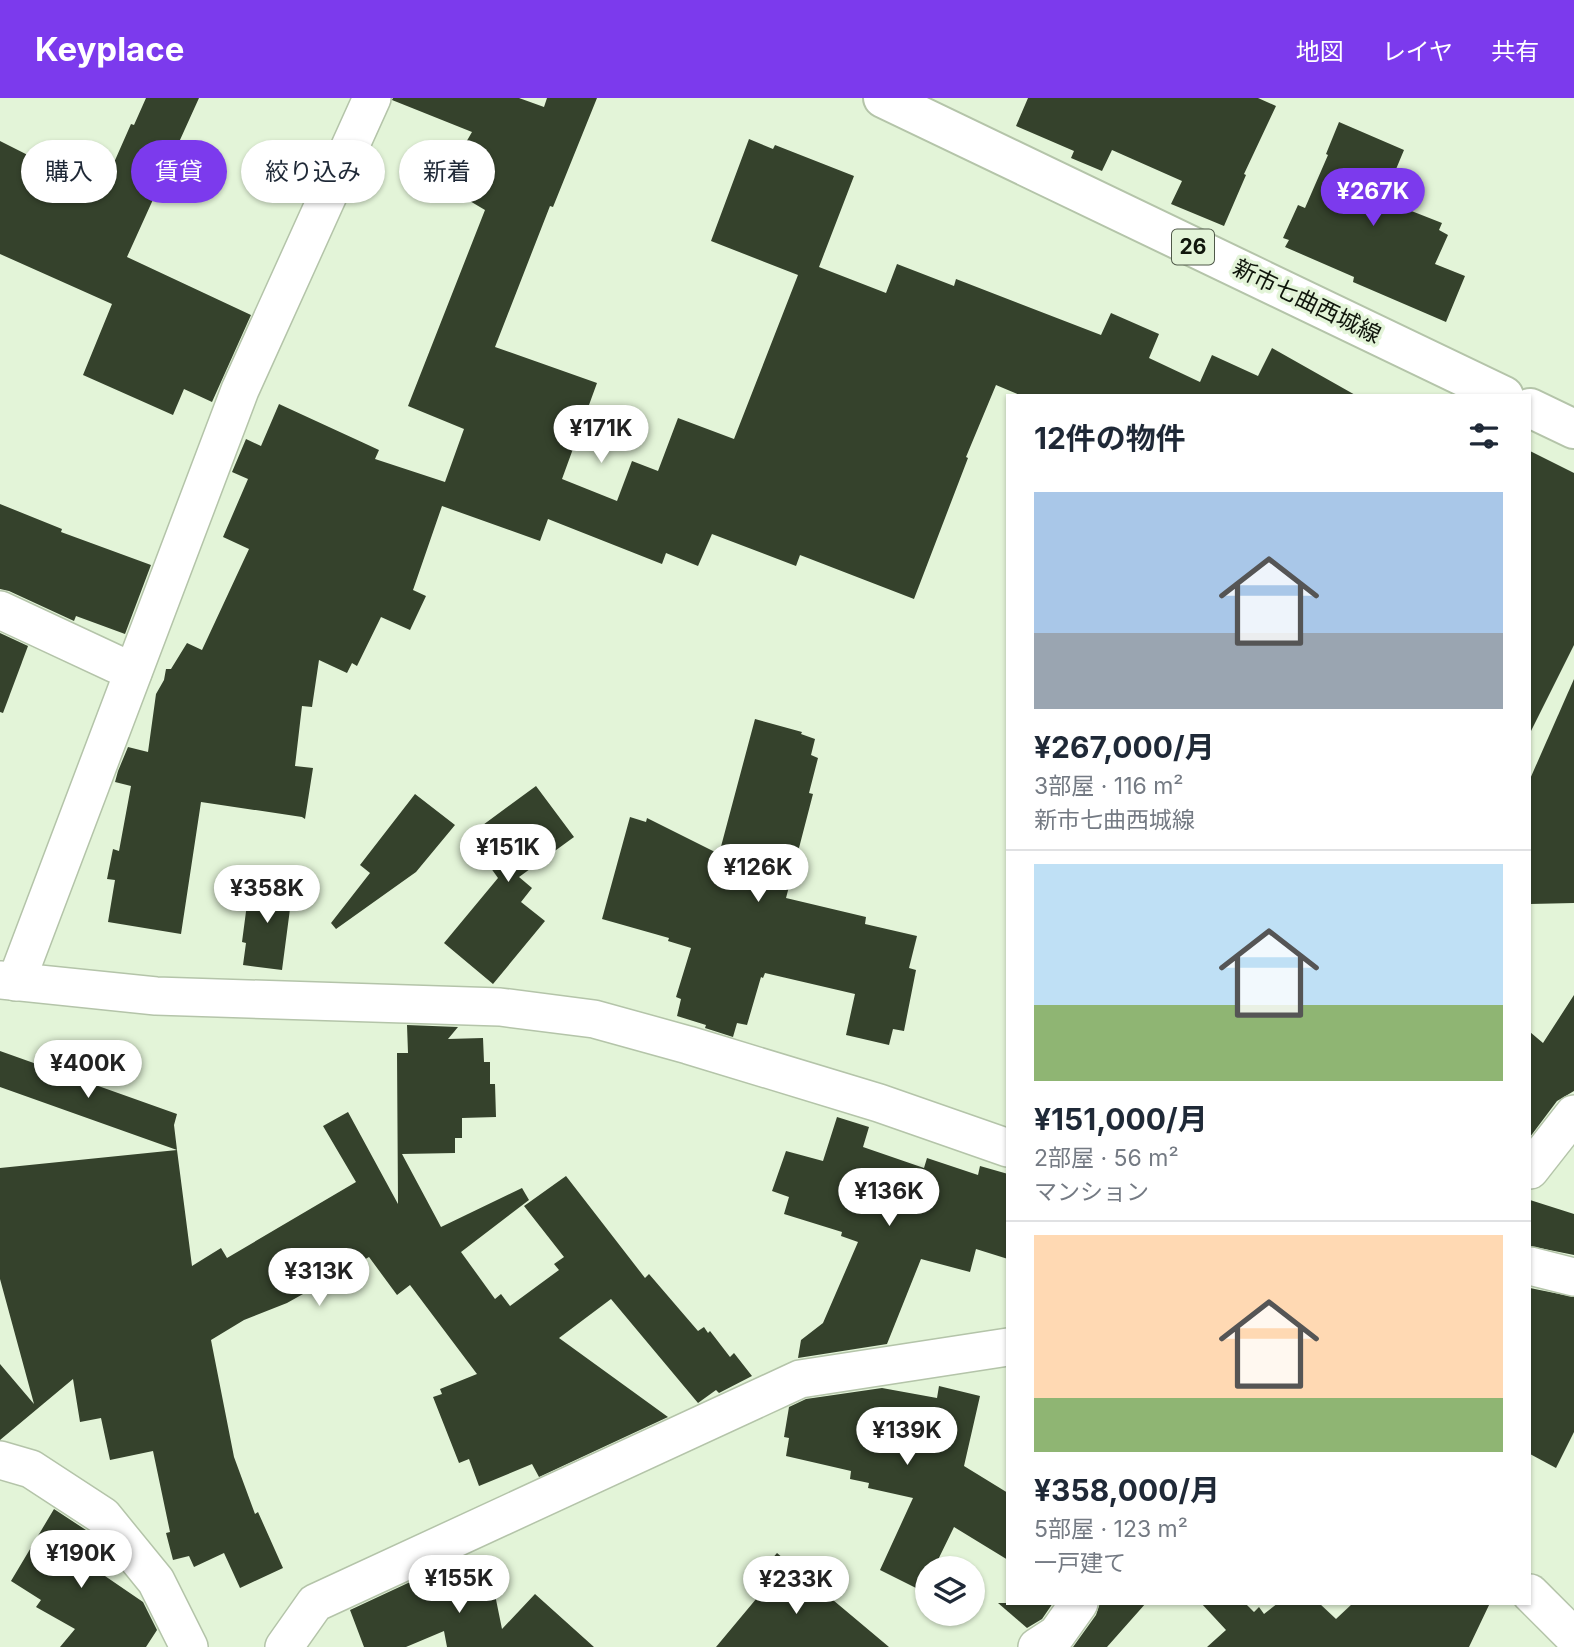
<!DOCTYPE html>
<html lang="ja">
<head>
<meta charset="utf-8">
<style>
	body { margin:0; font-family:Inter,"Noto Sans JP",sans-serif; background:#f2f2f3; color:#1f2937; height:100vh; display:flex; flex-direction:column; font-size:26px; white-space:nowrap }
	* { box-sizing:border-box; margin:0 }
	p { font-size:23px; color:#747a83 }
	.icon { flex:none; width:38px; height:38px; fill:none; stroke:currentColor; stroke-width:2; stroke-linecap:round; stroke-linejoin:round }
	.map { position:relative; flex:1; overflow:hidden }
	.side { position:absolute; left:1006px; top:296px; width:525px; height:1211px; display:flex; flex-direction:column; background:#fff; border-radius:0px; box-shadow:0 2px 5px #0004 }
	.side>* { flex:none }
	.banner { position:absolute; left:21px; top:42px; width:665px; height:63px; display:flex; gap:14px }
	.controls { position:absolute; left:915px; top:1458px; display:grid; gap:14px }
	.controls a { display:grid; place-items:center; width:70px; height:70px; border-radius:50%; background:#fff; box-shadow:0 2px 5px #0004; font-size:35px }
	.price { position:absolute; translate:-50% -60px; padding:0 16px; border-radius:24px; background:#fff; color:#222; font-size:23px; line-height:46px; filter:drop-shadow(0 2px 4px #0008) }
	.price::after { content:''; position:absolute; left:50%; top:42px; width:21px; height:16px; margin-left:-10px; background:inherit; clip-path:polygon(0 0,100% 0,50% 100%) }
	.price.current { background:#7c3aed; color:#fff }
	ul { padding:0; list-style:none }
	li { display:grid; align-content:center; gap:14px; height:371px; padding:0 28px }
	li+li { border-top:2px solid #e0e1e3 }
	li span { display:grid; place-items:center; height:217px; border-radius:0px; color:#555 }
	li>.icon { margin-inline-start:auto }
	span .icon { width:126px; height:126px; fill:#fffc; stroke-width:1 }
	li b { font-size:30px }
	h2 { display:flex; justify-content:space-between; align-items:center; height:84px; padding:0 28px; font-size:30px }
	.chip { padding:0 24px; border-radius:32px; background:#fff; box-shadow:0 2px 5px #0004; font-size:24px; line-height:63px }
	.chip.current { background:#7c3aed; color:#fff }
	header { display:flex; align-items:center; gap:42px; box-sizing:border-box; height:98px; padding:0 35px; background:#7c3aed; color:#fff }
	header strong { font-size:33px }
	nav { display:flex; gap:38px; margin-inline-start:auto; font-size:24px }
	.map>svg:first-child { display:block }
	.building { fill:#35422c }
	.lines { fill:none; stroke-linecap:round; stroke-linejoin:round }
	.minor-casing { stroke:#b4c4a9; stroke-width:40 }
	.primary-casing { stroke:#b4c4a9; stroke-width:42 }
	.minor { stroke:#fff; stroke-width:37 }
	.primary { stroke:#fff; stroke-width:38 }
	.labels { text-anchor:middle; stroke-width:7; stroke-linejoin:round; paint-order:stroke }
	.shield { fill:#e3f4d8; stroke:#4f5949; stroke-width:2 }
	.shield-label { font-size:21px; font-weight:bold; fill:#10160c }
	.street-label { font-size:23px; fill:#10160c; stroke:#e3f4d8 }
</style>
</head>
<body>
<header>
<strong>Keyplace</strong>
<nav><a>地図</a><a>レイヤ</a><a>共有</a></nav>
</header>
<div class="map">
<svg width="1574" height="1549" viewBox="0 0 1574 1549">
	<rect width="100%" height="100%" fill="#e3f4d8"/>
	<g class="building">
		<polygon points="146,0 199,0 127,159 251,217 212,304 184,291 173,317 83,277 112,206 0,156 0,43 101,94 131,26 134,27"/>
		<polygon points="393,0 519,0 544,9 547,0 597,0 553,109 550,108 495,249 597,285 562,381 617,403 632,363 658,373 678,320 734,341 798,177 711,143 749,41 773,51 775,47 854,78 819,169 886,195 897,166 954,188 956,181 1101,237 1111,215 1159,236 1149,260 1200,284 1212,257 1258,278 1272,250 1357,298 1022,298 996,287 966,359 968,360 914,501 800,457 796,468 712,436 698,468 666,455 662,466 548,421 540,443 442,408 413,492 426,498 410,532 381,519 357,568 352,565 347,575 319,562 312,609 302,608 295,668 313,670 305,721 302,719 201,704 181,836 108,824 115,782 107,781 113,751 119,753 131,688 115,684 118,673 128,649 148,654 156,596 164,582 166,571 171,571 187,545 202,552 249,451 223,439 248,381 232,374 246,341 261,348 279,306 379,352 375,361 445,384 464,331 408,308 485,112 458,96 460,91 444,82 472,34 392,2"/>
		<polygon points="1028,0 1258,0 1276,8 1244,76 1246,77 1224,128 1171,106 1182,83 1112,52 1102,73 1071,60 1074,53 1016,28"/>
		<polygon points="1339,24 1404,52 1384,100 1387,101 1386,103 1442,125 1439,132 1448,137 1435,166 1465,178 1446,224 1353,184 1354,179 1285,149 1289,142 1283,140 1298,107 1305,110 1328,57 1326,56"/>
		<polygon points="1530,353 1574,375 1574,547 1530,635"/>
		<polygon points="0,406 62,431 61,434 151,467 125,536 76,518 74,523 9,493 0,491"/>
		<polygon points="0,535 28,548 3,615 0,614"/>
		<polygon points="1574,581 1574,805 1530,806 1530,681"/>
		<polygon points="755,621 802,634 801,636 815,641 811,657 818,660 809,695 813,696 786,800 866,819 865,826 917,838 909,870 916,872 904,933 893,931 889,947 846,937 855,896 765,875 763,880 761,879 747,927 737,925 733,939 705,930 706,927 677,918 681,901 676,899 691,850 668,843 669,840 602,821 630,719 646,724 647,720 719,756"/>
		<polygon points="536,688 574,739 519,779 532,790 521,804 545,823 493,886 444,845 498,780 468,738"/>
		<polygon points="415,696 455,727 416,774 336,831 331,825 370,775 360,767"/>
		<polygon points="250,783 293,788 282,872 243,867 246,845 242,844"/>
		<polygon points="1574,897 1574,993 1557,1003 1530,1039 1530,934 1543,945"/>
		<polygon points="407,927 458,929 448,941 483,940 484,964 490,964 490,986 495,986 496,1019 462,1020 462,1040 455,1040 455,1055 402,1056 441,1129 522,1090 529,1102 461,1154 495,1201 501,1196 510,1208 559,1172 554,1166 564,1159 524,1108 566,1078 645,1180 649,1176 698,1233 704,1229 708,1235 710,1233 730,1259 734,1255 752,1278 719,1295 716,1292 698,1305 611,1201 559,1240 668,1319 539,1379 532,1366 479,1388 469,1361 459,1365 433,1299 442,1296 440,1291 477,1276 410,1187 397,1197 369,1159 287,1205 244,1222 211,1242 234,1359 255,1416 258,1414 283,1470 240,1490 224,1455 194,1469 189,1458 173,1462 166,1435 170,1434 153,1353 110,1362 101,1320 80,1324 73,1281 0,1342 0,1266 34,1306 0,1181 0,1070 177,1052 192,1168 221,1150 227,1160 356,1084 323,1028 348,1014 398,1106 397,955 408,955"/>
		<polygon points="0,953 177,1016 174,1027 177,1052 0,989"/>
		<polygon points="837,1019 869,1029 863,1049 924,1070 927,1060 978,1077 980,1068 1008,1076 1008,1161 976,1151 970,1174 921,1161 887,1246 798,1260 801,1242 823,1225 858,1144 841,1138 842,1134 784,1116 789,1099 772,1093 786,1053 823,1063"/>
		<polygon points="1530,1102 1574,1116 1574,1157 1530,1148"/>
		<polygon points="1530,1190 1574,1199 1574,1334 1556,1370 1530,1356"/>
		<polygon points="939,1288 980,1298 964,1368 1008,1395 1008,1462 954,1429 934,1470 928,1470 928,1483 922,1493 880,1472 913,1400 868,1390 869,1385 850,1381 851,1373 786,1358 789,1340 784,1339 789,1309 806,1301 882,1290 937,1300"/>
		<polygon points="54,1411 89,1434 95,1441 87,1453 92,1457 86,1465 143,1504 157,1532 146,1549 60,1549 75,1531 36,1509 41,1502 11,1483"/>
		<polygon points="777,1455 889,1549 716,1549 766,1489 755,1480"/>
		<polygon points="481,1457 485,1478 491,1477 502,1531 535,1496 594,1549 447,1549 444,1533 406,1549 364,1549 350,1512 423,1478"/>
		<polygon points="998,1505 1053,1505 1042,1521 1027,1530"/>
		<polygon points="1100,1505 1146,1505 1107,1549 1073,1549 1096,1517"/>
		<polygon points="1201,1505 1245,1505 1254,1514 1259,1509 1264,1516 1278,1505 1319,1505 1336,1521 1353,1505 1490,1505 1469,1549 1207,1549 1226,1532"/>
	</g>
	<g class="lines">
		<g class="minor-casing">
			<g id="minor">
				<polyline points="0,512 133,574"/>
				<polyline points="0,882 156,898 500,909 594,921 688,947 879,1005 1008,1050"/>
				<polyline points="16,884 240,292 372,0"/>
				<polyline points="1530,1072 1574,1016"/>
				<polyline points="1530,1168 1574,1179"/>
				<polyline points="0,1362 31,1371 103,1418 156,1483 189,1549"/>
				<polyline points="1530,1495 1574,1539"/>
				<polyline points="284,1549 315,1505 800,1281 1008,1249"/>
				<polyline points="1037,1549 1057,1536 1079,1505"/>
			</g>
		</g>
		<g class="primary-casing">
			<g id="primary">
				<polyline points="883,0 1504,298"/>
				<polyline points="1530,310 1574,331"/>
			</g>
		</g>
		<use href="#minor" class="minor"/>
		<use href="#primary" class="primary"/>
	</g>
	<g class="labels">
		<rect class="shield" x="1172" y="131.5" width="42" height="35" rx="5"/>
		<g class="shield-label">
			<text x="1193" y="156">26</text>
		</g>
		<g class="street-label">
			<text transform="translate(1307 203) rotate(26)" y="8">新市七曲西城線</text>
		</g>
	</g>
</svg>
<div class="controls">
<a><svg class="icon" aria-label="layers" viewBox="0 0 24 24"><path d="M12 4l9 5-9 5-9-5zM3 14l9 5 9-5"/></svg></a>
</div>
<b class="price current" style="left:1373px;top:130px">¥267K</b>
<b class="price" style="left:601px;top:367px">¥171K</b>
<b class="price" style="left:508px;top:786px">¥151K</b>
<b class="price" style="left:758px;top:806px">¥126K</b>
<b class="price" style="left:267px;top:827px">¥358K</b>
<b class="price" style="left:88px;top:1002px">¥400K</b>
<b class="price" style="left:889px;top:1130px">¥136K</b>
<b class="price" style="left:319px;top:1210px">¥313K</b>
<b class="price" style="left:907px;top:1369px">¥139K</b>
<b class="price" style="left:81px;top:1492px">¥190K</b>
<b class="price" style="left:459px;top:1517px">¥155K</b>
<b class="price" style="left:796px;top:1518px">¥233K</b>
<div class="banner">
<a class="chip">購入</a>
<a class="chip current">賃貸</a>
<a class="chip">絞り込み</a>
<a class="chip">新着</a>
</div>
<section class="side">
<h2>12件の物件<svg class="icon" aria-label="filters" viewBox="0 0 24 24"><path d="M4 7h16M4 17h16"/><circle cx="9" cy="7" r="2"/><circle cx="15" cy="17" r="2"/></svg></h2>
<ul>
<li><span style="background:linear-gradient(#a9c7e8 65%,#9aa5b1 0)"><svg class="icon" aria-label="home" viewBox="0 0 24 24"><path d="M3 11l9-7 9 7M6 9v11h12V9"/></svg></span><div><b>¥267,000/月</b><p>3部屋 · 116 m²</p><p>新市七曲西城線</p></div></li>
<li><span style="background:linear-gradient(#bfe0f5 65%,#8fb573 0)"><svg class="icon" aria-label="home" viewBox="0 0 24 24"><path d="M3 11l9-7 9 7M6 9v11h12V9"/></svg></span><div><b>¥151,000/月</b><p>2部屋 · 56 m²</p><p>マンション</p></div></li>
<li><span style="background:linear-gradient(#ffd9b3 75%,#8fb573 0)"><svg class="icon" aria-label="home" viewBox="0 0 24 24"><path d="M3 11l9-7 9 7M6 9v11h12V9"/></svg></span><div><b>¥358,000/月</b><p>5部屋 · 123 m²</p><p>一戸建て</p></div></li>
</ul>
</section>
</div>
</body>
</html>
